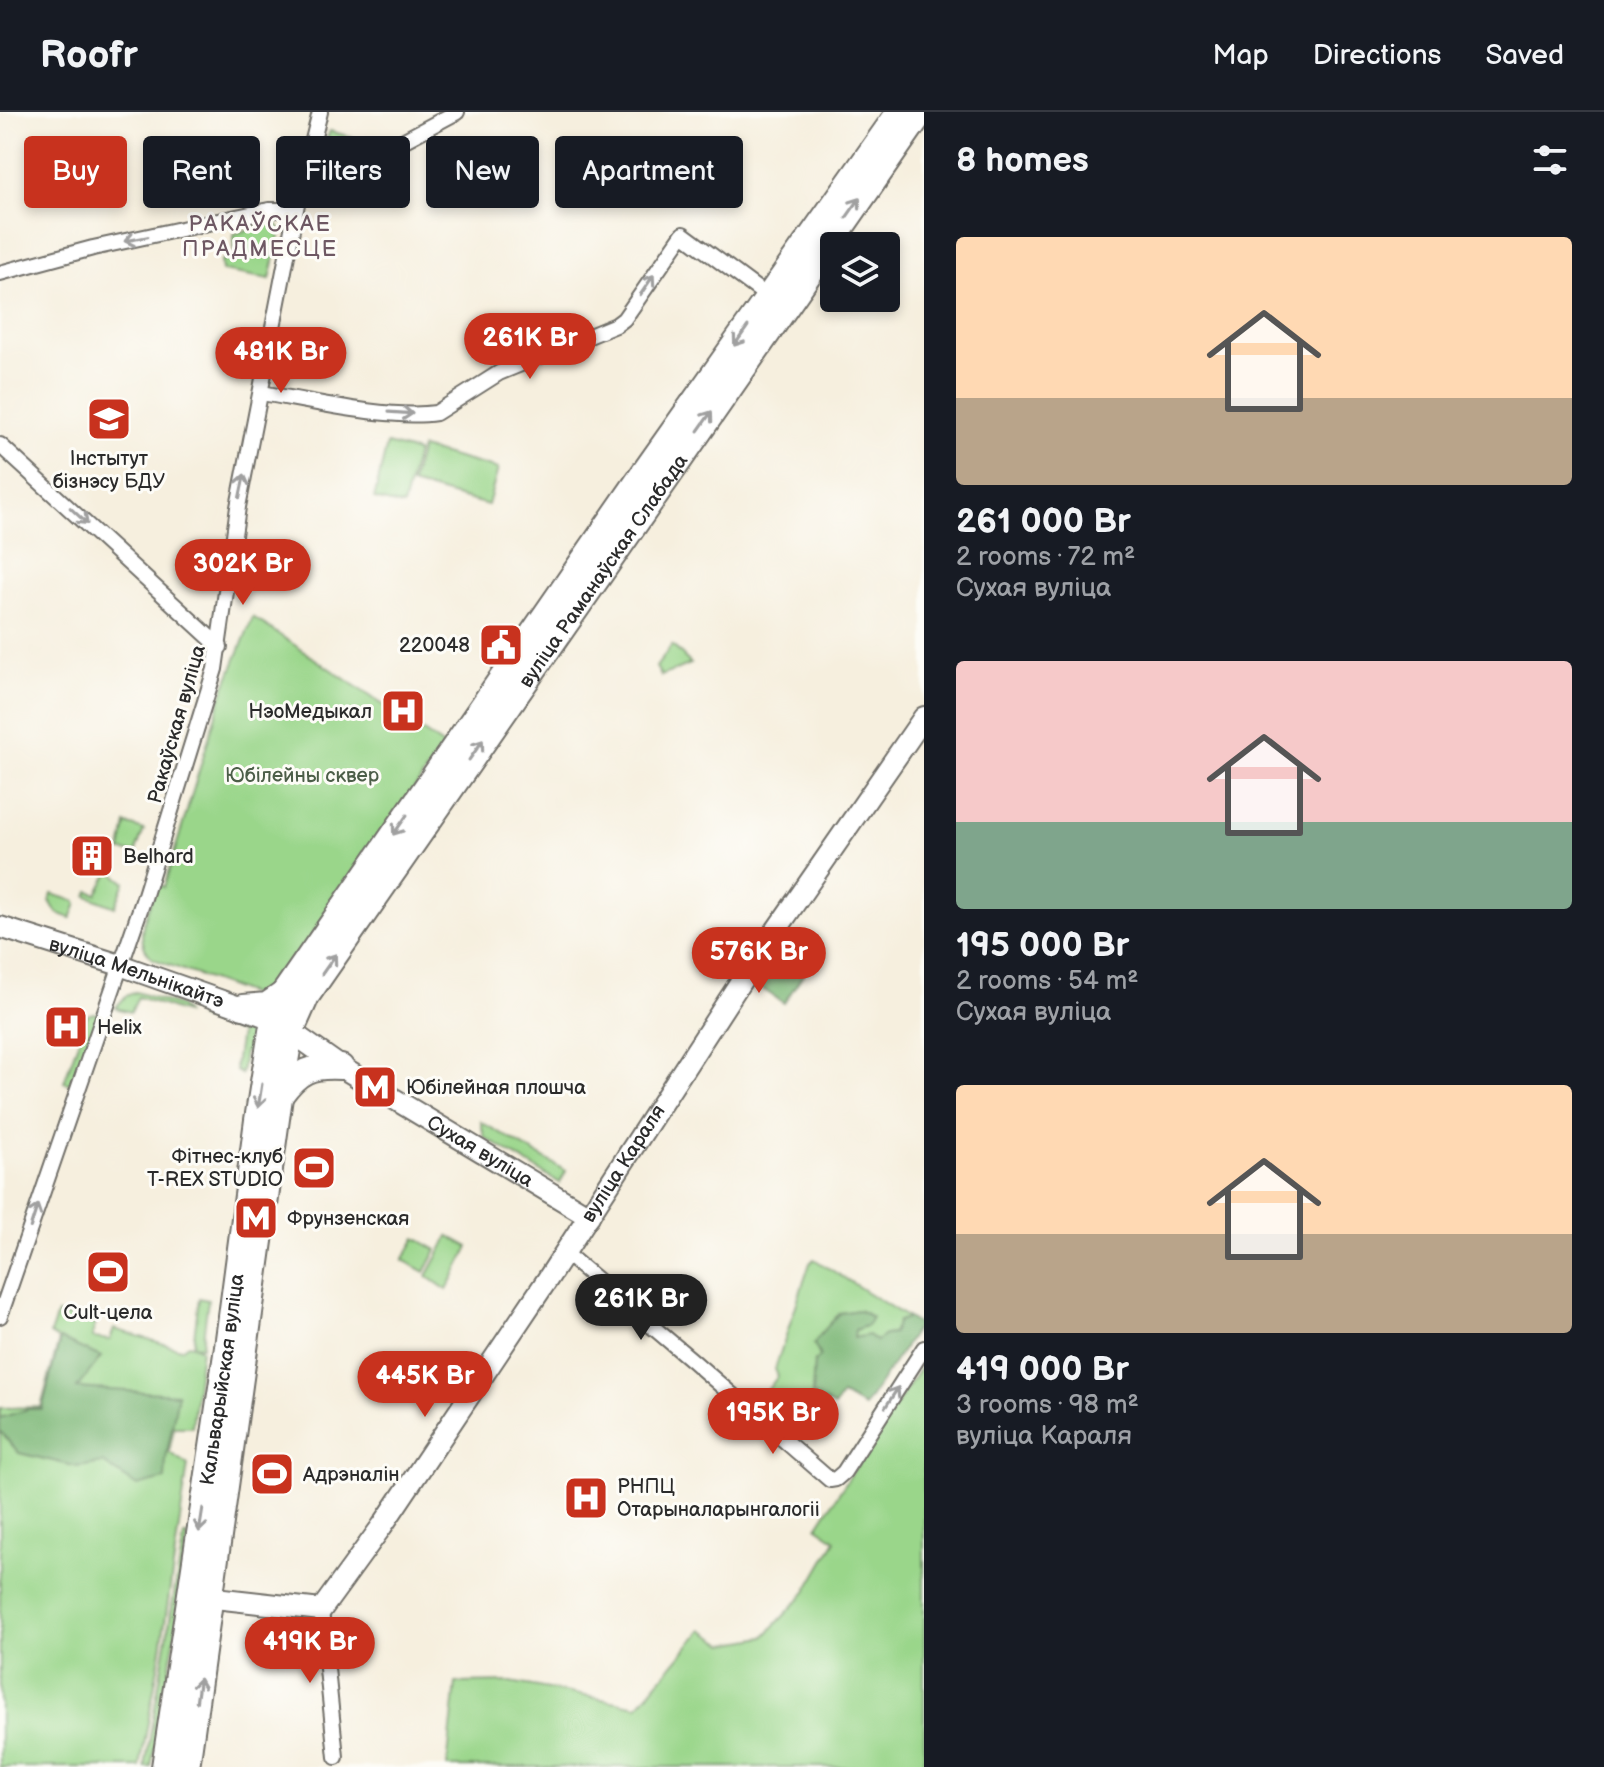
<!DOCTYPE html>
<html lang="en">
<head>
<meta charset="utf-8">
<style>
	body { margin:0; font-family:"Balsamiq Sans",sans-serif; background:#20242c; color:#f1f3f6; height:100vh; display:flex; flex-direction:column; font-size:30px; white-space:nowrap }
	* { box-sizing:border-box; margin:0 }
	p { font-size:26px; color:#9ea1a6 }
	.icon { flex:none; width:44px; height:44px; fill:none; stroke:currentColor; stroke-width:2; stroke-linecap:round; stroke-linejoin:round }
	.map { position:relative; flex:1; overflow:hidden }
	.panel { display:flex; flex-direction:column; background:#171b24; width:680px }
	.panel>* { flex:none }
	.banner { position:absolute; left:24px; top:24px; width:760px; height:72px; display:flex; gap:16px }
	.tools { position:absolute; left:820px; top:120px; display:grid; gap:16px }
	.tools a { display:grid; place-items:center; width:80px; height:80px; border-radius:8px; background:#171b24; box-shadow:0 4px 12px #0003; font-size:40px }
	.price { position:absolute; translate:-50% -68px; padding:0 18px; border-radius:28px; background:#c8321e; color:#fff; font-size:26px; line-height:52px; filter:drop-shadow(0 2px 4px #0008) }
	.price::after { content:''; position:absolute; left:50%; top:48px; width:24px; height:18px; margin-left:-12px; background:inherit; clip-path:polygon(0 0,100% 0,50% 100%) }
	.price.current { background:#222; color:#fff }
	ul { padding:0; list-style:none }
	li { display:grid; align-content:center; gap:16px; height:424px; padding:0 32px }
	li span { display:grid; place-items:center; height:248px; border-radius:8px; color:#555 }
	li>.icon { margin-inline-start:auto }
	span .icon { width:144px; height:144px; fill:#fffc; stroke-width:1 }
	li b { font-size:34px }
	h2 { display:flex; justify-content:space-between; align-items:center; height:96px; padding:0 32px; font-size:34px }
	.chip { padding:0 28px; border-radius:8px; background:#171b24; box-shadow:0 4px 12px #0003; font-size:28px; line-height:72px }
	.chip.current { background:#c8321e; color:#fff }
	header { display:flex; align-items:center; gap:48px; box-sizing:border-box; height:112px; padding:0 40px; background:#171b24; border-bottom:2px solid #363941 }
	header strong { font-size:38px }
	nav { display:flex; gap:44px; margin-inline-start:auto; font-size:28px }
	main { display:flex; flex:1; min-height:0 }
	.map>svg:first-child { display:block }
	.green { fill:#9ad68a; stroke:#62805a; stroke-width:2 }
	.forest { fill:#7bb776; stroke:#537150; stroke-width:2 }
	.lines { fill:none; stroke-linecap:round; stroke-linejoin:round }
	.street-casing { stroke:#72706a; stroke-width:18 }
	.secondary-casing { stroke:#72706a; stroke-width:24 }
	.primary-casing { stroke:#72706a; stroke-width:28 }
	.street { stroke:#fff; stroke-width:14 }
	.secondary { stroke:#fff; stroke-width:20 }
	.primary { stroke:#fff; stroke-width:24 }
	.oneway { stroke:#a0a0a0 }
	.labels { text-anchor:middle; stroke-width:6; stroke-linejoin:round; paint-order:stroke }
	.poi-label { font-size:20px; fill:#2b2b2b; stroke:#fdfcf7; text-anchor:start }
	.street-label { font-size:20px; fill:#2b2b2b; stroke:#fdfcf7 }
	.park-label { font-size:20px; fill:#4c5e48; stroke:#fdfcf7 }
	.neighbourhood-label { font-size:22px; letter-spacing:2px; fill:#6e5863; stroke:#fdfcf7 }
</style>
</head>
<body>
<header>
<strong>Roofr</strong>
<nav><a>Map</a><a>Directions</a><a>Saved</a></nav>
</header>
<main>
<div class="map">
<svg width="924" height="1655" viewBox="0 0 924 1655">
	<rect width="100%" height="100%" fill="#fdfcf7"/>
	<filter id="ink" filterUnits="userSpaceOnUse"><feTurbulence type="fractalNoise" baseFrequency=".0125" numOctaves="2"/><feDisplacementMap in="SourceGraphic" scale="16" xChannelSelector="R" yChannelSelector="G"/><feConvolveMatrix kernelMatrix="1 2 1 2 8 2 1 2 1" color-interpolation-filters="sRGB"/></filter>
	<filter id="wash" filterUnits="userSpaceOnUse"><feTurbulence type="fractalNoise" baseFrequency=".006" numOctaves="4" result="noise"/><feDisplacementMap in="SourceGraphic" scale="32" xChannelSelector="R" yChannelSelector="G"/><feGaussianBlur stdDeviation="1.8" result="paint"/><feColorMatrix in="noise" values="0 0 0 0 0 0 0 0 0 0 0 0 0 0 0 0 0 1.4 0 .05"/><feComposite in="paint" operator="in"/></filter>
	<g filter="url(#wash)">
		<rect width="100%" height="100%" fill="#f6efde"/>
		<g class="green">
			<polygon points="330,19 372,31 376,35 335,54 320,43"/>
			<polygon points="275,109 281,119 270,167 222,159 221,148 234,146 234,122"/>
			<polygon points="387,332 417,340 403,394 374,387"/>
			<polygon points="421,336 498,357 488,393 411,372"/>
			<path d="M253,505l191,129 -169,243 -7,4 -16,2 -99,-36c-23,-21 -4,-50 5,-75l6,3 59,-196z"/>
			<polygon points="672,533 691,552 661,564 656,555"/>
			<polygon points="126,712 144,718 135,741 121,739"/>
			<polygon points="110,759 125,770 115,795 87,784 89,779 97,782"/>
			<polygon points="52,782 75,789 77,792 71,806 57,801 50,789"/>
			<polygon points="136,880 180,894 185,901 138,885 131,900 115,896 126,884"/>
			<polygon points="94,901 99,902 74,973 64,970 87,903"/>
			<polygon points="203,904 249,919 261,928 260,942 244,940 241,962 236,959 235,954 240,921 198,906"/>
			<polygon points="481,1010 566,1059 560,1071 484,1025"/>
			<polygon points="449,1124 469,1135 447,1178 427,1164"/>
			<polygon points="416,1126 437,1138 425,1160 403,1148"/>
			<polygon points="814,1147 908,1206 898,1209 893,1222 885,1223 876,1230 853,1226 855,1218 868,1213 871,1204 858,1198 840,1201 830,1212 820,1244 814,1250 812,1283 796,1317 763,1284 778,1264 775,1257 810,1151"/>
			<polygon points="199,1186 208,1188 202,1234 193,1233 201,1237 192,1315 174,1315 169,1340 188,1353 160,1544 140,1655 0,1655 0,1296 41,1295 59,1228 50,1222 57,1202 95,1212 92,1226 110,1228 114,1217 181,1237 188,1232 193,1233"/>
			<polygon points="924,1250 924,1655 447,1655 456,1571 511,1570 638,1594 702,1518 725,1532 764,1525 806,1480 836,1428 817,1415"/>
			<polygon points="184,1424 188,1424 174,1531 151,1655 145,1655"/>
		</g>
		<g class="forest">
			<polygon points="787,832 811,850 784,891 758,874"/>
			<path d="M858,1198l14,7 -4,8 -13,5 -1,8 14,-3 8,6 9,-6 8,-1 5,-13 10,-3 11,7 -55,82 -22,-12 -8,12 -22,-12 2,-33 6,-6 -6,-12c8,-14 16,-19 26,-31z"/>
			<polygon points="60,1227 101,1245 77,1276 178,1282 166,1347 165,1367 137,1374 103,1351 78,1355 19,1341 0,1319 0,1306 28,1297 42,1297"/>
		</g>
	</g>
	<g filter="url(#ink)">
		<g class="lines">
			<g class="street-casing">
				<g id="street">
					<polyline points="299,81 322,72 457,0"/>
					<polyline points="0,161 93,136 269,98 285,98 293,110"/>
					<path d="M262,281c47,8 129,27 174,20l63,-40 117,-48 8,-6 59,-85 85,63"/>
					<polyline points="0,333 220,535"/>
					<polyline points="565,1141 693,1249 830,1368 836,1367 844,1360 924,1236"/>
					<polyline points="0,1204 144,786 215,557 238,395 297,92 320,0"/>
					<polyline points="321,1498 336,1645"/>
				</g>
			</g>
			<g class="secondary-casing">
				<g id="secondary">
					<path id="s1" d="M0,815l120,38 153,54 68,48 248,149"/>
					<path id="s2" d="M197,1484l124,14 61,-84 165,-246 194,-299 183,-264"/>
				</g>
			</g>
			<g class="primary-casing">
				<g id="primary">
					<polyline points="243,895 267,893 283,882"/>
					<path d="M281,983c17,-24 30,-30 60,-28"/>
					<path id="s3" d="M164,1655l62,-413 31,-234 16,-101 10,-25 361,-522 255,-360"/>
					<path id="s4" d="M187,1655l93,-670 11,-65 16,-36 615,-884"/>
				</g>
			</g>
			<use href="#street" class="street"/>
			<use href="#secondary" class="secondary"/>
			<use href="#primary" class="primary"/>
		</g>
		<defs><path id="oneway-shaft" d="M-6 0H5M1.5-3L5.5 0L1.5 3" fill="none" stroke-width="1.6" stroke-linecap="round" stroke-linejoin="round" transform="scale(2)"/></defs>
		<g class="oneway">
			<use href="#oneway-shaft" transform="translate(853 96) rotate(-55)"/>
			<use href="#oneway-shaft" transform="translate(136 127) rotate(169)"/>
			<use href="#oneway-shaft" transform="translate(647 173) rotate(-56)"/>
			<use href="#oneway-shaft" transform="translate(741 224) rotate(125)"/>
			<use href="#oneway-shaft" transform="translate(401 301) rotate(4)"/>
			<use href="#oneway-shaft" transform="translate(705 309) rotate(-55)"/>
			<use href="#oneway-shaft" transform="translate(242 374) rotate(-78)"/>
			<use href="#oneway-shaft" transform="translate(79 404) rotate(43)"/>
			<use href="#oneway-shaft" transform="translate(476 638) rotate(-55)"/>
			<use href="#oneway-shaft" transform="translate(400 713) rotate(125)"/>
			<use href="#oneway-shaft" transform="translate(329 852) rotate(-55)"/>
			<use href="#oneway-shaft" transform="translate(260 984) rotate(99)"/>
			<use href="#oneway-shaft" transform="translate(34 1104) rotate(-72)"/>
			<use href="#oneway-shaft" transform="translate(892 1285) rotate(-57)"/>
			<use href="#oneway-shaft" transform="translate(201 1408) rotate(99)"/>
			<use href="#oneway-shaft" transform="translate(198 1578) rotate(-82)"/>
		</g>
	</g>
	<defs>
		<g id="university-square" transform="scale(2.3)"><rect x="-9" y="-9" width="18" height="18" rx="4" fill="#c8321e" stroke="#fdfcf7"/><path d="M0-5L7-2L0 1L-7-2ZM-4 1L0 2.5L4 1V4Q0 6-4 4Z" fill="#fff"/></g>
		<g id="civic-square" transform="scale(2.3)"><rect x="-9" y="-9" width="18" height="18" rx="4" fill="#c8321e" stroke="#fdfcf7"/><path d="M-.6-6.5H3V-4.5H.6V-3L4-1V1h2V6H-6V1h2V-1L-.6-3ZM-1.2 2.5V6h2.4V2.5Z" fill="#fff"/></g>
		<g id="hospital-square" transform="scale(2.3)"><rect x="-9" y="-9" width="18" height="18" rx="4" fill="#c8321e" stroke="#fdfcf7"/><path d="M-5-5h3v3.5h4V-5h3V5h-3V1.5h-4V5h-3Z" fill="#fff"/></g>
		<g id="building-square" transform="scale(2.3)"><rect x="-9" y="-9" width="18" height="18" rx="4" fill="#c8321e" stroke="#fdfcf7"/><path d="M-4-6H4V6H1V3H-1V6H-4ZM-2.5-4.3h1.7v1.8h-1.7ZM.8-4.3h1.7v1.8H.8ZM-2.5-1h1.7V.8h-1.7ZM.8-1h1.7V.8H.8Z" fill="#fff"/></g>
		<g id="metro-square" transform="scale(2.3)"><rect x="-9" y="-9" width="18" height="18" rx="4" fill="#c8321e" stroke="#fdfcf7"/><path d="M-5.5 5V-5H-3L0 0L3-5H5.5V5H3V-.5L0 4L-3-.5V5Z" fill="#fff"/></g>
		<g id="stadium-square" transform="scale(2.3)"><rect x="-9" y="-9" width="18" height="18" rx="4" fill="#c8321e" stroke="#fdfcf7"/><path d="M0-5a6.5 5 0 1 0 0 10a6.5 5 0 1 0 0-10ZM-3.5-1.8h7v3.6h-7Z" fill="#fff"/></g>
	</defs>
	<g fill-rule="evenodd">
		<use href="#university-square" x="109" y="307"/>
		<use href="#civic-square" x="501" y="533"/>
		<use href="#hospital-square" x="403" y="599"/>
		<use href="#building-square" x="92" y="744"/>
		<use href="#hospital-square" x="66" y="915"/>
		<use href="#metro-square" x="375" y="975"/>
		<use href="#stadium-square" x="314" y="1056"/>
		<use href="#metro-square" x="256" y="1106"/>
		<use href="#stadium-square" x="108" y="1160"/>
		<use href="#stadium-square" x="272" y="1362"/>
		<use href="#hospital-square" x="586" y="1386"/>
	</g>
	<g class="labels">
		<g class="poi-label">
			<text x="109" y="353" text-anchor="middle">Інстытут<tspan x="109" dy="23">бізнэсу БДУ</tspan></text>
			<text x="470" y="540" text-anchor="end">220048</text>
			<text x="372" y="606" text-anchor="end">НэоМедыкал</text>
			<text x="123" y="751">Belhard</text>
			<text x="97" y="922">Helix</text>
			<text x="406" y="982">Юбілейная плошча</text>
			<text x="283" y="1051" text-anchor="end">Фітнес-клуб<tspan x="283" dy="23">T-REX STUDIO</tspan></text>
			<text x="287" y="1113">Фрунзенская</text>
			<text x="108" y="1207" text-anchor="middle">Cult-цела</text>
			<text x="303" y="1369">Адрэналін</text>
			<text x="617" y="1381">РНПЦ<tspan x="617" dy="23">Отарыналарынгалогіі</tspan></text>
		</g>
		<g class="street-label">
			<text dy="7" stroke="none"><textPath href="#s4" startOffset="1300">вуліца Раманаўская Слабада</textPath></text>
			<text transform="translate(176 612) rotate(-74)" y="7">Ракаўская вуліца</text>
			<text dy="7" stroke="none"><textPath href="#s1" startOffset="144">вуліца Мельнікайтэ</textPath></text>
			<text dy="7" stroke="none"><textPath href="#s1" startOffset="534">Сухая вуліца</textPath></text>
			<text dy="7" stroke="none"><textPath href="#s2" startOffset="664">вуліца Караля</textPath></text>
			<text dy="7" stroke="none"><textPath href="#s3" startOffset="392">Кальварыйская вуліца</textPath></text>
		</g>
		<g class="park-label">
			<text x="302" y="670">Юбілейны сквер</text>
		</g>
		<g class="neighbourhood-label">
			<text x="260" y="119">РАКАЎСКАЕ<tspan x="260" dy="25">ПРАДМЕСЦЕ</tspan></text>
		</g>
	</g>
</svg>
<div class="tools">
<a><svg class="icon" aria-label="layers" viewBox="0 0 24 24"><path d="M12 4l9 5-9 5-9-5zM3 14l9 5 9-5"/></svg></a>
</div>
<b class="price" style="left:530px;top:269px">261K Br</b>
<b class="price" style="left:281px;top:283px">481K Br</b>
<b class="price" style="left:243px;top:495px">302K Br</b>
<b class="price" style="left:759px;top:883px">576K Br</b>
<b class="price current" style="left:641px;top:1230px">261K Br</b>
<b class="price" style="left:425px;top:1307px">445K Br</b>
<b class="price" style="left:773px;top:1344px">195K Br</b>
<b class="price" style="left:310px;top:1573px">419K Br</b>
<div class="banner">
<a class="chip current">Buy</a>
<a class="chip">Rent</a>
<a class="chip">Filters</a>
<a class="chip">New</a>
<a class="chip">Apartment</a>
</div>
</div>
<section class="panel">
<h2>8 homes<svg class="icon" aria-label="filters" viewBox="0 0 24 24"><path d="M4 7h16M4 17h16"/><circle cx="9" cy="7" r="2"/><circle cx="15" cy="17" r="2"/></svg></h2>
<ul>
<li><span style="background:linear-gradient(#ffd9b3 65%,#b9a48a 0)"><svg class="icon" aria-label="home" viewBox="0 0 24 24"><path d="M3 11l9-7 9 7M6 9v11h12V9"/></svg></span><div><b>261 000 Br</b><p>2 rooms · 72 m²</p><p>Сухая вуліца</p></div></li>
<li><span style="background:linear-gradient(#f6c9c9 65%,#7fa58c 0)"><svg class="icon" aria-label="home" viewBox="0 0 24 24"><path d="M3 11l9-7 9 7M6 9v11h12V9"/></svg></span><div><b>195 000 Br</b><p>2 rooms · 54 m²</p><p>Сухая вуліца</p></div></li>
<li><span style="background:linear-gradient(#ffd9b3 60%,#b9a48a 0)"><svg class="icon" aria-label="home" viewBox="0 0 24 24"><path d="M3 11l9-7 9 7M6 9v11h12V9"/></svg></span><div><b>419 000 Br</b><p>3 rooms · 98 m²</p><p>вуліца Караля</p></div></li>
</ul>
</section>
</main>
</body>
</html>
